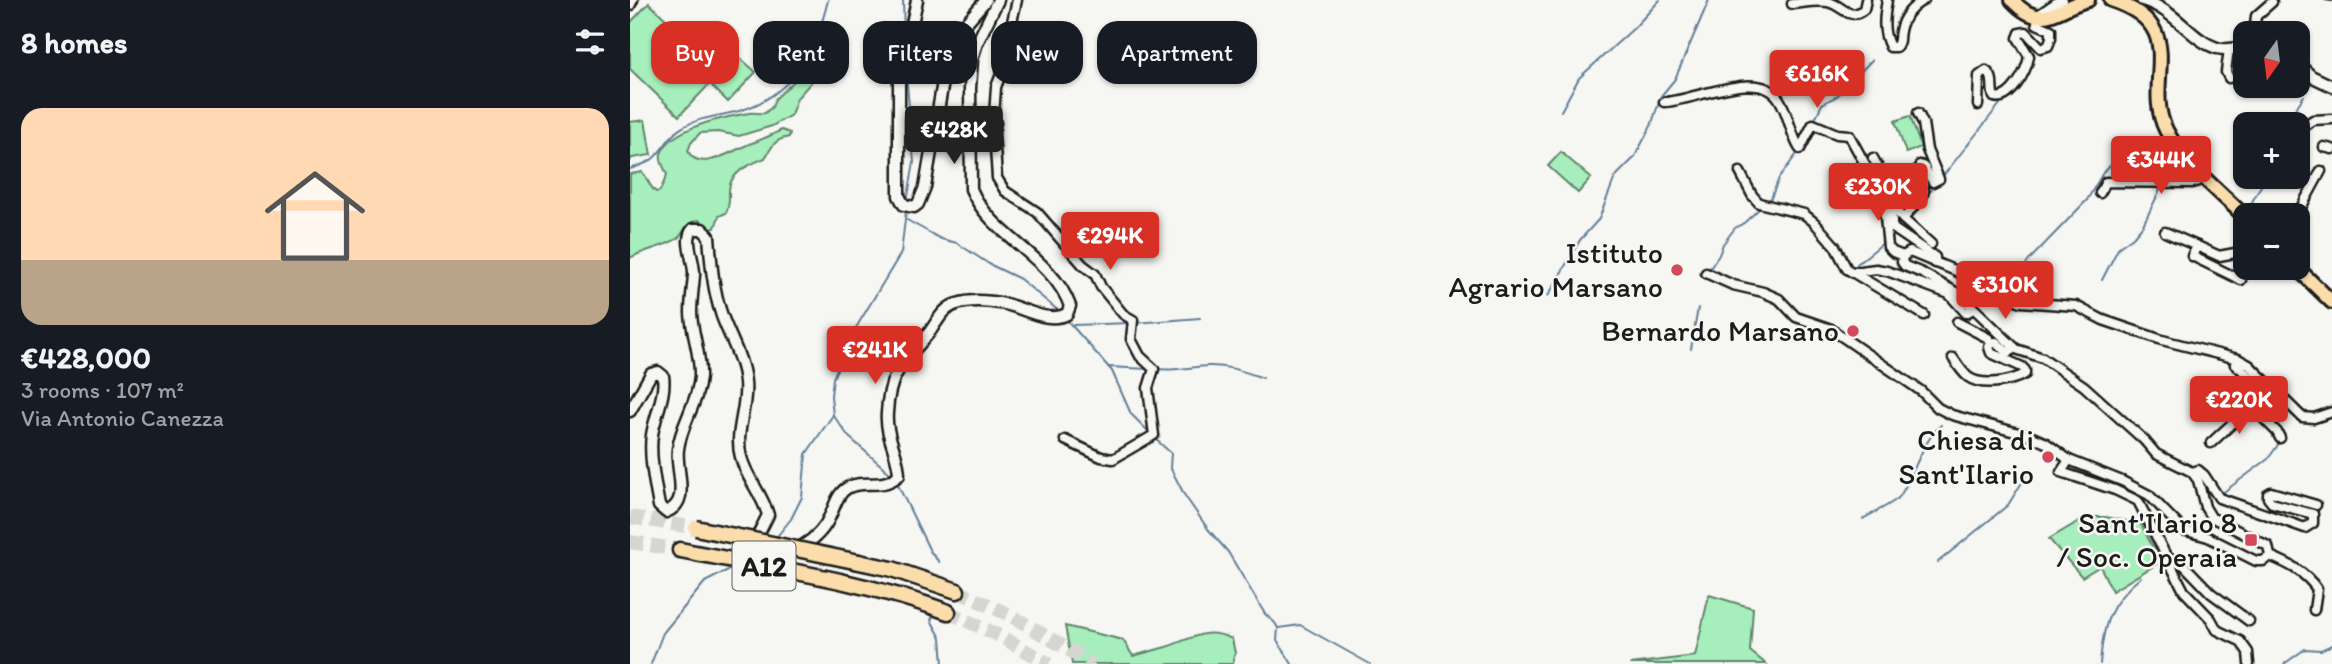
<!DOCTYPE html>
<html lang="en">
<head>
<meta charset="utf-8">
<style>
	body { margin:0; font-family:Itim,sans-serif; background:#20242c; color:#f1f3f6; height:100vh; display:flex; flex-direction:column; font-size:26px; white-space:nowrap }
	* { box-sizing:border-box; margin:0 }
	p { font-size:23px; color:#9ea1a6 }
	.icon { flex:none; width:38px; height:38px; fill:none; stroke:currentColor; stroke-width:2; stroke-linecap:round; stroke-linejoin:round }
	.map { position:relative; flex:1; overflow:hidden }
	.sheet { display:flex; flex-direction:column; background:#171b24; width:630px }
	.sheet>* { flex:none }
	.hud { position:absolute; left:21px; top:21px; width:665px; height:63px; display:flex; gap:14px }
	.needle { width:46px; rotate:194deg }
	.tools { position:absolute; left:1603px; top:21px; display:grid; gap:14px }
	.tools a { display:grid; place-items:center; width:77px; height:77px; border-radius:14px; background:#171b24; box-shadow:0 2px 5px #0004; font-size:35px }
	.price { position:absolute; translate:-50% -60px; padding:0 16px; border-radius:7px; background:#d93025; color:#fff; font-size:23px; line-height:46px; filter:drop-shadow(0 2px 4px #0008) }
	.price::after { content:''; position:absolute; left:50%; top:42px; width:21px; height:16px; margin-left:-10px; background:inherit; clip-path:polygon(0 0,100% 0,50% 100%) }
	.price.current { background:#222; color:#fff }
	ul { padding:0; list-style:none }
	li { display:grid; align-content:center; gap:14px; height:371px; padding:0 21px }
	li+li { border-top:2px solid #363941 }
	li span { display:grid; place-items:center; height:217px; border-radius:21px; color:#555 }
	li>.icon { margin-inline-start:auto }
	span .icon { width:126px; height:126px; fill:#fffc; stroke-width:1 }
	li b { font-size:30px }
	h2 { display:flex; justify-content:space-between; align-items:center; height:84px; padding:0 21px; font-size:30px }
	.chip { padding:0 24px; border-radius:21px; background:#171b24; box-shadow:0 2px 5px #0004; font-size:24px; line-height:63px }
	.chip.current { background:#d93025; color:#fff }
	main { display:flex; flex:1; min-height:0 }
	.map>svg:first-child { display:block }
	.green { fill:#a6eebb; stroke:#61856c; stroke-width:2 }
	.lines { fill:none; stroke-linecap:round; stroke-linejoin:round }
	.stream { stroke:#627f98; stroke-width:2 }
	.motorway-tunnel { stroke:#d5d5d2; stroke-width:14; stroke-dasharray:14 7; stroke-linecap:butt }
	.minor-casing { stroke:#1c1c1c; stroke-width:13 }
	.tertiary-casing { stroke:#1c1c1c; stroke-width:15 }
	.primary-casing { stroke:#1c1c1c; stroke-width:18 }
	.motorway-casing { stroke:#1c1c1c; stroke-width:19 }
	.minor { stroke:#f6f6f2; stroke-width:8 }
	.tertiary { stroke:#f6f6f2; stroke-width:10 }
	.primary { stroke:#faddab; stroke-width:12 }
	.motorway { stroke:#faddab; stroke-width:14 }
	.rail { stroke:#1c1c1c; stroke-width:2 }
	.motorway-bridge-casing { stroke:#1c1c1c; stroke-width:19; stroke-linecap:butt }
	.motorway-bridge { stroke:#faddab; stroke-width:14 }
	.poi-dot { fill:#d1495b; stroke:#f6f6f2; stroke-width:2.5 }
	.labels { text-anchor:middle; stroke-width:5; stroke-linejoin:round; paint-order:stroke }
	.shield { fill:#f6f6f2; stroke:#5d5d5c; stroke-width:2 }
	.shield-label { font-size:28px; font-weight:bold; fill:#1c1c1c }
	.poi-label { font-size:30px; fill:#1c1c1c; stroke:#f6f6f2; text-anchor:end }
</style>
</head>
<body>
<main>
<section class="sheet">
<h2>8 homes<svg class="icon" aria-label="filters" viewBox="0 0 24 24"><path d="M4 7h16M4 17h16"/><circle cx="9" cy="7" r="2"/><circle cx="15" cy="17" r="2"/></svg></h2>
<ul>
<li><span style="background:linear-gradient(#ffd9b3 70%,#b9a48a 0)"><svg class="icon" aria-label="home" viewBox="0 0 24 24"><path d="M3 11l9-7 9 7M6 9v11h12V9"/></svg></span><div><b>€428,000</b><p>3 rooms · 107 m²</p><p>Via Antonio Canezza</p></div></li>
</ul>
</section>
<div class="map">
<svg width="1702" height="664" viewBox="0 0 1702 664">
	<rect width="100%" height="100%" fill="#f6f6f2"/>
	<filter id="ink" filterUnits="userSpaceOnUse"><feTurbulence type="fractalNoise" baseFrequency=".0143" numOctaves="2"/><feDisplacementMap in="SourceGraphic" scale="14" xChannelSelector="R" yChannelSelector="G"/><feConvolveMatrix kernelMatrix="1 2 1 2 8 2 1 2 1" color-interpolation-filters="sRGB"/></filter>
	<g filter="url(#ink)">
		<g class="green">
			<polygon points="19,3 91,72 49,116 0,69 0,23"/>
			<polygon points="109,57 126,72 98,102 82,86"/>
			<path d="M177,69h16l-26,29 -6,17 -19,11 -33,10 -21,-4 -18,1 -9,10 -3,8c11,24 48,-3 64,-8 11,-4 20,-8 30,-13l8,3 -1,4c-16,3 -16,9 -24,21 -14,6 -36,14 -36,33 0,8 1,13 -3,22l-7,3 -4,12 -5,1 -11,-9c-17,5 -11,9 -21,18 -10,8 -35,12 -48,20v-84l12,-2c6,5 5,12 14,20l4,-1 7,-16c-2,-7 -8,-13 -6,-21 9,-27 64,-37 88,-41 5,-1 11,1 16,0l7,-6 3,-8z"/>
			<polygon points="1280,116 1291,147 1276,153 1265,121"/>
			<polygon points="15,120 21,155 2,158 0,161 0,122"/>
			<polygon points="931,152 961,178 948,193 918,166"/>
			<polygon points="1456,517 1476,517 1511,524 1530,562 1482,591 1470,566 1452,577 1419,539"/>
			<polygon points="1079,595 1123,608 1120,651 1136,664 1000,664 1065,656"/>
			<path d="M435,626l58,14 10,16c11,-3 22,-6 33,-9 26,-8 39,-21 66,-8l3,14 -2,11h-161z"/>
		</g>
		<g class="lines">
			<g class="stream">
				<polyline points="273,0 274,35"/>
				<polyline points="275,62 284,162 277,202"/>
				<polyline points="931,111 949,78 1004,28 1030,0"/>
				<polyline points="1184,121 1192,104 1207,96 1242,60"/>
				<polyline points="1655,124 1674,96"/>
				<path d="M0,169c6,-2 14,-5 20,-8 13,-9 18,-26 33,-34 17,-10 38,-11 56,-16 54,-16 77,-60 89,-111"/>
				<polyline points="1313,176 1370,104"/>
				<polyline points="1297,195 1305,186"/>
				<polyline points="1136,202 1141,198 1149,178 1169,151"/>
				<polyline points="1617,211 1632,184 1634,177"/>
				<polyline points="277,220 311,239 327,243 359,264 390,279 430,312"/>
				<polyline points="1227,264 1253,243"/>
				<polyline points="1079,270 1089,255 1093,244 1105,228 1114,223 1130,208"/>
				<polyline points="1472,280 1489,247 1503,237 1513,225 1532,186"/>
				<polyline points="1378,289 1401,258 1457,200 1474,171 1492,156"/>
				<polyline points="918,296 950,240 969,219 985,177 1004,158 1021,126 1031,96 1045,79 1079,0"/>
				<polyline points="436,319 482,371 501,414 521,434"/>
				<polyline points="506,323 570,318"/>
				<polyline points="443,325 501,323"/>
				<polyline points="1061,349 1068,308"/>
				<polyline points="478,367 518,369"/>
				<path d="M527,369c17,2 34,-2 51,-3 19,-1 37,6 55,12"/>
				<polyline points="203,415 219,437 262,475"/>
				<polyline points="524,438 541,453 540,467 555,496 578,529 598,552 635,614 645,623 648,628 647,640 662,664"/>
				<polyline points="267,483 300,551 309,562"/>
				<polyline points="1591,494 1638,459 1650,442"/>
				<path d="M1233,519c9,-6 32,-16 37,-23 15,-23 21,-53 41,-71"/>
				<polyline points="145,539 161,519 172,497 176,454 203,415 201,396 203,378 224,331 271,253 276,211"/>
				<polyline points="1308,562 1378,505 1401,468"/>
				<polyline points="304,614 301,620 311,638 313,664"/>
				<polyline points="649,628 670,625 740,664"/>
				<polyline points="21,664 33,633 75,582 104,567"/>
				<path d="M1470,664c3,-40 9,-61 41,-87"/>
				<polyline points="1654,664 1675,649 1691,650 1702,645"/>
			</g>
			<g class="motorway-tunnel">
				<polyline points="0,517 66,528"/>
				<polyline points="0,542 50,550"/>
				<polyline points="327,591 380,615 463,664"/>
				<polyline points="318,612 370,636 419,664"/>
			</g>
			<g class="minor-casing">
				<g id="minor">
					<polyline points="387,0 377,43 379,54 366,87 364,116 366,123 364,132 367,178 375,191 407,212 453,265 465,274 471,287 493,314 503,320 501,339 510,356 524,369 518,388 524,435 483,459 471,457 435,440"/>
					<path d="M1257,0c-3,17 -5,32 3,47h6c5,-6 2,-8 4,-16 2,-13 12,-25 24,-31"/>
					<path d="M1162,4c11,-1 25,-4 36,-2 15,3 21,20 36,7l2,-9"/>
					<polyline points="0,6 3,0"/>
					<polyline points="1624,33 1626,16 1642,2"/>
					<polyline points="1599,49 1596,72 1599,78"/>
					<path d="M1034,102c27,0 96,-35 115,-3 10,15 11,35 21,50l13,-25 24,10 12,1 34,62 5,50 5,5 10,4"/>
					<path d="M1348,105l1,-29 7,-5c10,7 4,16 8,26 16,5 33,-26 35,-41l-11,-18 2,-5 6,-1 15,16 7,-2 3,-8v-8l-14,-6 1,-8"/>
					<polyline points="1669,129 1683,120 1702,119"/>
					<polyline points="1694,147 1702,149"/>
					<polyline points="1243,158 1261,191 1262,225 1264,229 1305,257 1305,263"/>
					<polyline points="1110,172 1122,195 1129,203 1174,214 1184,222 1205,246 1217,269 1294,315"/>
					<polyline points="1470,193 1476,182 1563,183 1576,178"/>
					<polyline points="1263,206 1273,219 1301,244"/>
					<polyline points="1667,215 1691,171"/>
					<polyline points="1273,219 1292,197 1294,191 1290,165 1294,167 1303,182 1309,179 1297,150 1293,123 1288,113"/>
					<polyline points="1535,232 1567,246"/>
					<polyline points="1224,272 1246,269 1257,271 1319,294 1336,313 1343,309"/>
					<polyline points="1076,273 1103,285 1133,292 1149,299 1166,317 1201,329 1291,391 1308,408 1322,415 1400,436 1416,443 1439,460 1492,481 1519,495 1553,530 1578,537 1626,561 1633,561 1640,556 1638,546 1581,517 1575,507 1568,480 1562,472 1526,454 1514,440 1454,386 1413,358 1386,349 1329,294 1292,273 1275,266 1272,262 1273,256 1280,252 1326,271 1353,286 1391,302 1446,306 1473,320 1532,340 1608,359 1619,365 1672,417 1684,418 1702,412"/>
					<polyline points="1611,280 1562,256 1567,246 1589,256 1605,253 1615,255"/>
					<polyline points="1327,322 1358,338 1362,343 1366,342 1378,353 1384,347"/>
					<path d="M1323,358c4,6 9,14 15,19 14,10 42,5 57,-3v-4l-3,-3 -31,-14 -2,-6 3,-4"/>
					<polyline points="1621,406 1647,432 1650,438"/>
					<polyline points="1581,443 1621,406 1627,383 1605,364 1608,359"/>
					<polyline points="1439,460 1431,472 1485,490 1508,501 1554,591 1581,619 1587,630 1610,641 1618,652 1619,664"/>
					<polyline points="1562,472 1568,470 1574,475 1589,498 1675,528 1683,523 1683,514 1642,503 1638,498 1638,494 1641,492 1686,505"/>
					<path d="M1640,556c19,8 34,15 47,33l-3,21"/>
					<polyline points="1536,557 1554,565 1581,593 1619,621"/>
				</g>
			</g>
			<g class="tertiary-casing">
				<g id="tertiary">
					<polyline points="287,0 280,33 269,65 269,196 274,205 284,207 288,204 295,187 316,64 323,45 335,24 356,0"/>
					<path d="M1512,0c33,9 50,41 75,48 9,3 19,0 28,-1"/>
					<polyline points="1410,15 1432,0"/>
					<polyline points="1668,64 1681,76 1702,86"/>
					<path d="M0,411l21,-37 7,-2 5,4c3,19 -8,39 -11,59 -3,21 3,49 7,71l7,6c26,-10 9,-41 12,-63 3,-25 20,-46 22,-72 1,-22 -8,-42 -9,-64 0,-13 2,-25 3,-38 1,-14 -11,-35 -1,-46h9l7,7c2,27 4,54 13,80 8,22 21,43 23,66 3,25 -11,50 -4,75 5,21 21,36 27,58l-12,24v8l7,9c27,2 57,-16 67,-40 5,-10 7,-22 17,-28 18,-10 34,3 52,-13 0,-20 -14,-39 -12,-62 2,-42 17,-50 41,-79 9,-11 14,-26 29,-30 14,-5 33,-3 48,0 19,4 43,20 62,10l3,-8c-18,-50 -79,-69 -99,-117l-1,-101 2,-29 5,-16 21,-43"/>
				</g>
			</g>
			<g class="primary-casing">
				<g id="primary">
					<path d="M1382,0c30,33 45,7 76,0"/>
					<path d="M1481,0c82,27 30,80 55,130 17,34 53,60 79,87"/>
					<polyline points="1667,268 1702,302"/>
				</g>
			</g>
			<g class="motorway-casing">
				<g id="motorway">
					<path d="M50,550c90,18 182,30 268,62"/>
					<polyline points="229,562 262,569 327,591"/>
				</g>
			</g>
			<use href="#minor" class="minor"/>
			<use href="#tertiary" class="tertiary"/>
			<use href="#primary" class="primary"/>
			<use href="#motorway" class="motorway"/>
			<polyline class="rail" points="1695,0 1702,1"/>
			<g class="motorway-bridge-casing">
				<polyline id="motorway-bridge" points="66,528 229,562"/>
			</g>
			<use href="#motorway-bridge" class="motorway-bridge"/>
		</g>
	</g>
	<g class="poi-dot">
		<circle cx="1047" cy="270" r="7"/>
		<circle cx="1223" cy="331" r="7"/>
		<circle cx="1418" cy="457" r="7"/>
		<rect x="1614" y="533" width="14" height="14" rx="3.5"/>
	</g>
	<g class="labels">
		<rect class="shield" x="102.5" y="541.5" width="63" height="49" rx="5"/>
		<g class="shield-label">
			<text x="134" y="576">A12</text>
		</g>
		<g class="poi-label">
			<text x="1033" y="263">Istituto<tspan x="1033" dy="34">Agrario Marsano</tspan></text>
			<text x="1209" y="341">Bernardo Marsano</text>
			<text x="1404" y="450">Chiesa di<tspan x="1404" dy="34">Sant'Ilario</tspan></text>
			<text x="1607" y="533">Sant'Ilario 8<tspan x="1607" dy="34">/ Soc. Operaia</tspan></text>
		</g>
	</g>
</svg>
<div class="tools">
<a><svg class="needle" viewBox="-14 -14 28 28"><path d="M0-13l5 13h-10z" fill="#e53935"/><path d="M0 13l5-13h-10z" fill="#9ea1a6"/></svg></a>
<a>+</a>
<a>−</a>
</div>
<b class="price" style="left:1187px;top:110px">€616K</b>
<b class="price current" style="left:324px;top:166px">€428K</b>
<b class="price" style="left:1531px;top:196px">€344K</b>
<b class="price" style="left:1248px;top:223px">€230K</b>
<b class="price" style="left:480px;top:272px">€294K</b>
<b class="price" style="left:1375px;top:321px">€310K</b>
<b class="price" style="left:245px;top:386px">€241K</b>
<b class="price" style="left:1609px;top:436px">€220K</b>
<div class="hud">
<a class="chip current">Buy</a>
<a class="chip">Rent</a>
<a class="chip">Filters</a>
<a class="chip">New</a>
<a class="chip">Apartment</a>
</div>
</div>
</main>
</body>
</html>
